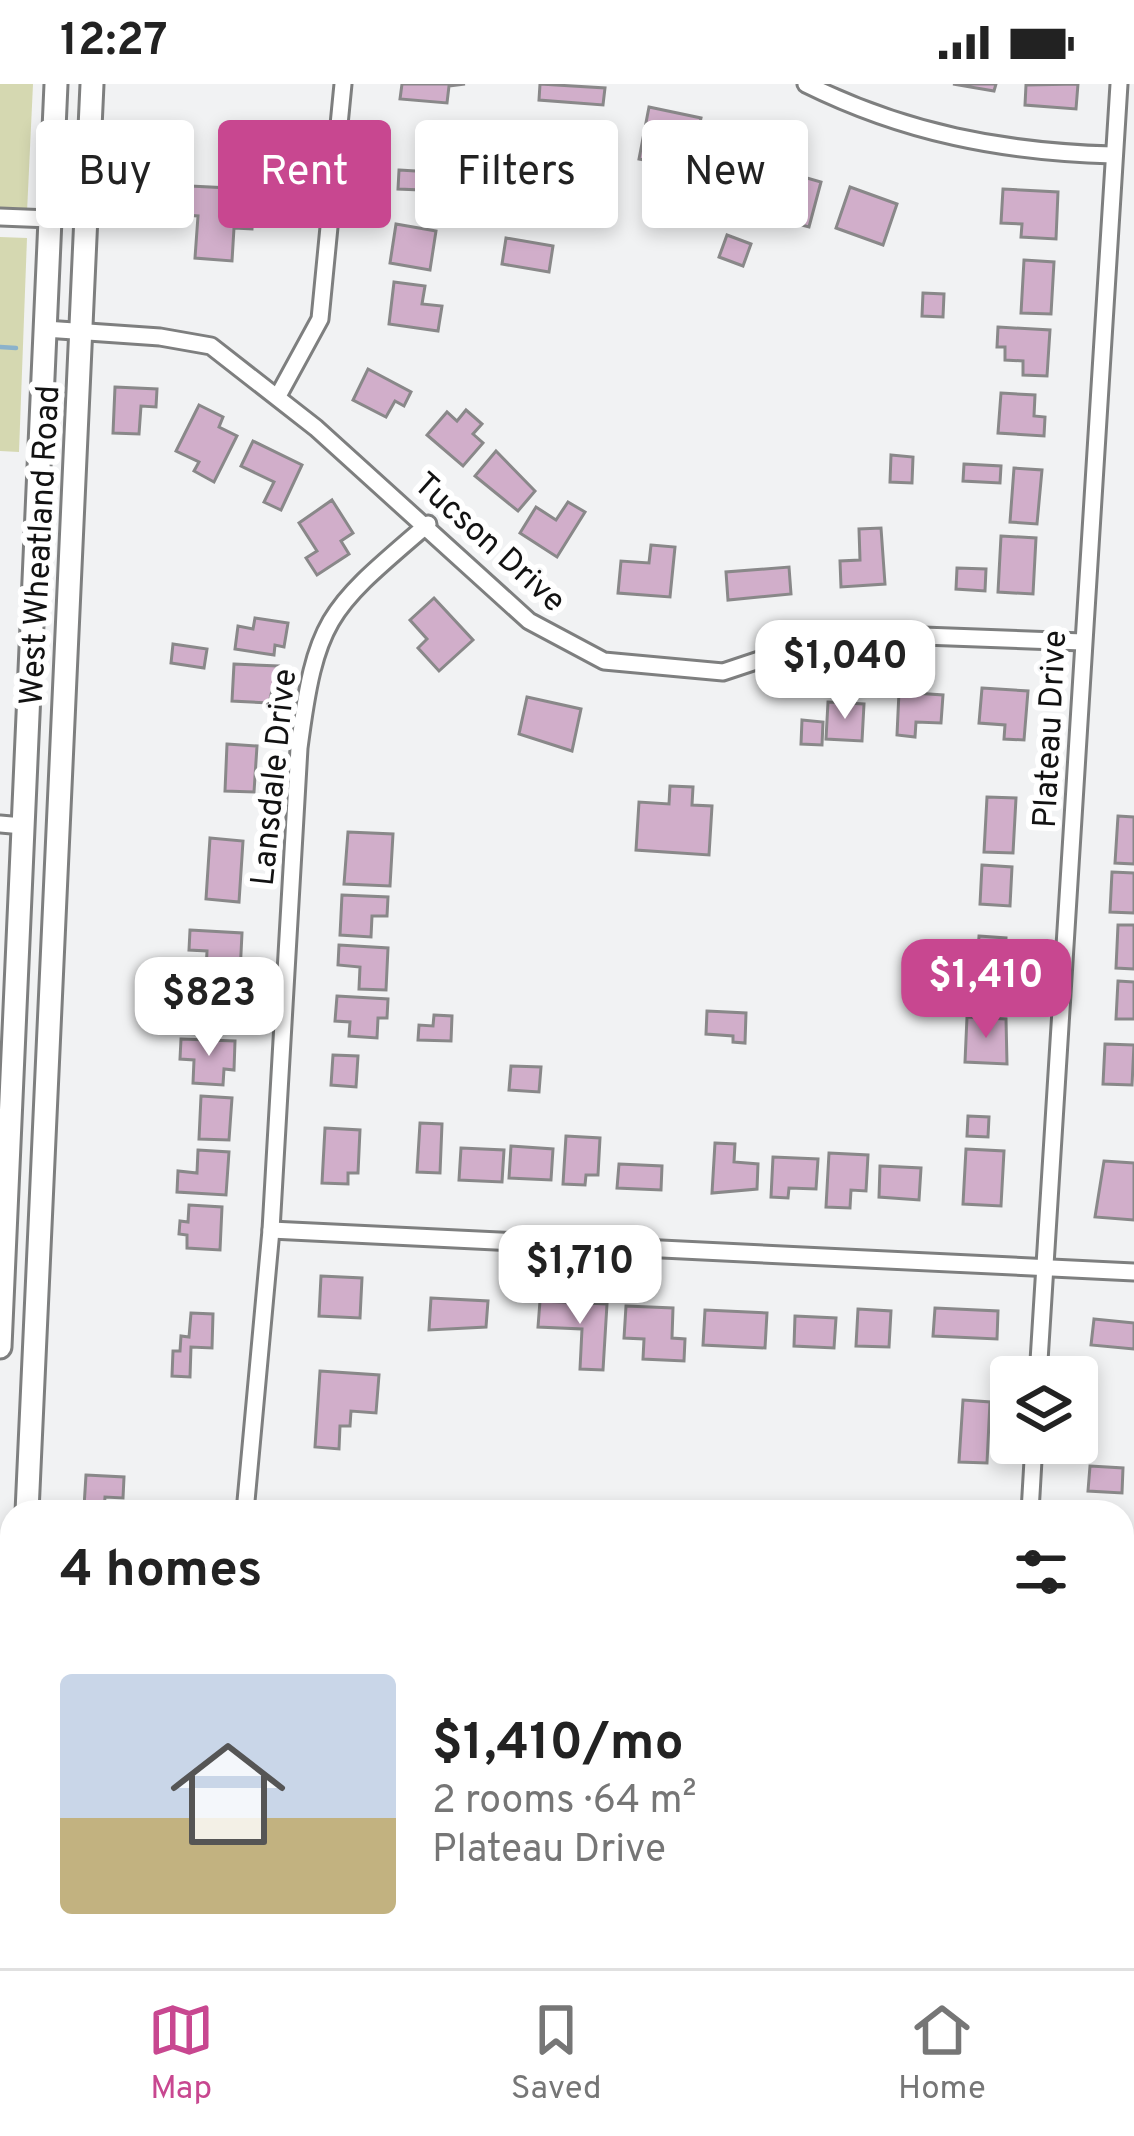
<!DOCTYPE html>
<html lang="en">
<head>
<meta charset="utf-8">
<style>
	body { margin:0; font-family:Overpass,sans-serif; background:#f6f6f6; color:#222; height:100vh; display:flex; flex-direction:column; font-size:45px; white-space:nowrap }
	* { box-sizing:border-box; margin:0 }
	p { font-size:39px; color:#767676 }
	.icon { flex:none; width:66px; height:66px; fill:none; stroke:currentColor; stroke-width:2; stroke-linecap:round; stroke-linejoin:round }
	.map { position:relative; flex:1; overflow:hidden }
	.panel { position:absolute; left:0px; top:1416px; width:1134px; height:468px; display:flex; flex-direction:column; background:#fff; border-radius:36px 36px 0 0; box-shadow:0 6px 18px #0003 }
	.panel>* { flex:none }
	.guide { position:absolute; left:36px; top:36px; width:1062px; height:108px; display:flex; gap:24px }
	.fabs { position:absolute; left:990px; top:1272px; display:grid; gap:24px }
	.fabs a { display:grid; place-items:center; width:108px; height:108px; border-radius:12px; background:#fff; box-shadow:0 6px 18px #0003; font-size:60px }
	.price { position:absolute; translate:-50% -102px; padding:0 27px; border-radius:24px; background:#fff; color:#222; font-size:39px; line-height:78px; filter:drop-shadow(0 3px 6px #0008) }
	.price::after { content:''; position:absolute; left:50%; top:72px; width:36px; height:27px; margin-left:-18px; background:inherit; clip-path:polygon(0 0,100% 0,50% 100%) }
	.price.selected { background:#c84790; color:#fff }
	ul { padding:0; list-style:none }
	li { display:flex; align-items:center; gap:36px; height:300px; padding:0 60px }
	li span { display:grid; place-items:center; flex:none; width:336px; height:240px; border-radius:12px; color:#555 }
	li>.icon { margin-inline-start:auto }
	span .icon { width:144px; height:144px; fill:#fffc; stroke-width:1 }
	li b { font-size:51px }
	h2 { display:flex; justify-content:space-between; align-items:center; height:144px; padding:0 60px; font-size:51px }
	.chip { padding:0 42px; border-radius:12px; background:#fff; box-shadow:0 6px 18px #0003; font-size:42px; line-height:108px }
	.chip.selected { background:#c84790; color:#fff }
	.status { display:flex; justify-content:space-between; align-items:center; height:84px; padding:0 60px; background:#fff; direction:ltr }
	.status svg { height:33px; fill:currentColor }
	.dock { display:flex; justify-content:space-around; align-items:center; height:168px; border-top:3px solid #e0e0e0; background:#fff; font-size:33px; color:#767676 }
	.dock a { display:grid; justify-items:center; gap:6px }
	.dock .selected { color:#c84790 }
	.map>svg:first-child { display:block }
	.green { fill:#d5d8b1 }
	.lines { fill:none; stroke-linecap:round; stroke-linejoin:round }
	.stream { stroke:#8bb2cb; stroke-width:4.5 }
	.building { fill:#d1aeca; stroke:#898889; stroke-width:3 }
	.minor-casing { stroke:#7e7f7f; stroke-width:21 }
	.tertiary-casing { stroke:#7e7f7f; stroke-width:24 }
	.secondary-casing { stroke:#7e7f7f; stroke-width:27 }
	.minor { stroke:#fff; stroke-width:15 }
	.tertiary { stroke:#fff; stroke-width:18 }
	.secondary { stroke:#fff; stroke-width:21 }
	.labels { text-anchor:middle; stroke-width:12; stroke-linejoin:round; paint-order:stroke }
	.street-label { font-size:33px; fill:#121212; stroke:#fff }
</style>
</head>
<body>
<div class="status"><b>12:27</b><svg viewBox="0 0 49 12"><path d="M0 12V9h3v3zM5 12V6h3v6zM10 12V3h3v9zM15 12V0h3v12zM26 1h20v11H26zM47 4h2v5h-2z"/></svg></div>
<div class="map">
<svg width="1134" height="1884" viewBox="0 0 1134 1884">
	<rect width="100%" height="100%" fill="#f1f2f3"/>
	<g class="green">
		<polygon points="0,0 33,0 27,128 0,127"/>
		<polygon points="0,153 27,154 19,368 0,367"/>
	</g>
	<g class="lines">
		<polyline class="stream" points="0,263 16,264"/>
	</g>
	<g class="building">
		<polygon points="402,0 465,0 449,2 447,19 400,15"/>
		<polygon points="540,0 605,4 603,21 539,16"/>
		<polygon points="953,0 996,0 994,7"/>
		<polygon points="1078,0 1076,25 1025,21 1026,1"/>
		<polygon points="649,23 701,34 694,67 664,61 660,79 639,75"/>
		<polygon points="709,43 768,58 761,87 702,73"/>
		<polygon points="399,86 449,89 446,131 419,130 421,106 398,105"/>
		<polygon points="786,88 821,98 809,143 774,134"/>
		<polygon points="170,101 229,104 228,126 253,128 252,145 234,144 232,177 195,174 198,132 168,130"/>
		<polygon points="850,103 897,120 883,161 836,144"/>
		<polygon points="1003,105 1058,108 1056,155 1021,153 1022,140 1001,139"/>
		<polygon points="396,140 436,147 430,186 390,179"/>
		<polygon points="727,151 751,160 743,182 719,173"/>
		<polygon points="506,154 553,162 549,188 502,180"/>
		<polygon points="1024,176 1054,178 1051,230 1021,229"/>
		<polygon points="394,198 425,202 422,220 442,222 438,247 389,240"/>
		<polygon points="923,209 944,210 943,233 922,232"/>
		<polygon points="998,243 1050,246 1047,292 1023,291 1023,277 1005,276 1005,263 997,263"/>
		<polygon points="368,285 411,308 404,322 395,317 386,333 353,316"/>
		<polygon points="115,303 157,305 156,323 141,322 139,350 113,349"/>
		<polygon points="1001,309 1035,311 1034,332 1045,333 1044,352 998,349"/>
		<polygon points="199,321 223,333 219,343 237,352 214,398 194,387 199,378 176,367"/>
		<polygon points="466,326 482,340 473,350 483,359 463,382 427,351 447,328 457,337"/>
		<polygon points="253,357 302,381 281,426 264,418 274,398 241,382"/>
		<polygon points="496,367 535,407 518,427 475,392"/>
		<polygon points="891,371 913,373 912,399 890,398"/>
		<polygon points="964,380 1001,382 1000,399 963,397"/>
		<polygon points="1014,384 1042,386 1037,440 1010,438"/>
		<polygon points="332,416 353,449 341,457 349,470 317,491 306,474 317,467 299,439"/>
		<polygon points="568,418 585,428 557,473 520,449 536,423 556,436"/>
		<polygon points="881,444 885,500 841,503 840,477 860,476 859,445"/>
		<polygon points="1001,452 1036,454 1033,510 998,508"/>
		<polygon points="651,461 675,463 670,513 618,509 621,477 649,479"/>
		<polygon points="789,483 791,510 728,516 726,488"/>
		<polygon points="957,484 986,485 985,507 956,505"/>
		<polygon points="434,514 473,556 439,587 418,564 427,555 410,536"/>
		<polygon points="255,534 288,539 284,563 275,561 274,571 235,565 238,542 253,545"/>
		<polygon points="173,560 207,565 204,584 171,579"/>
		<polygon points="234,580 278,582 269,619 232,617"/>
		<polygon points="982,604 1028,607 1024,656 1004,655 1005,641 979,639"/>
		<polygon points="899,608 943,611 941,639 916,638 915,653 897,651"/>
		<polygon points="527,613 581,625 572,667 519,650"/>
		<polygon points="828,618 864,620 862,657 826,655"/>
		<polygon points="802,636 823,638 822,661 801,660"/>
		<polygon points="227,660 257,662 254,708 225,707"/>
		<polygon points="670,702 693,703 692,721 712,722 709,771 636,766 639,718 669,720"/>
		<polygon points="987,713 1016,714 1013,769 984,768"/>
		<polygon points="1118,732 1134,733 1134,780 1115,779"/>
		<polygon points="348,748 393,750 390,802 344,800"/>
		<polygon points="210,754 243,757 239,818 206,815"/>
		<polygon points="982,781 1012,783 1010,822 980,820"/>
		<polygon points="1112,788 1134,789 1134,829 1110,828"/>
		<polygon points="342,811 388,813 387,832 372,832 371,853 340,851"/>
		<polygon points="1118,841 1134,841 1134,885 1116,884"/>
		<polygon points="190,846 242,849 240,890 206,888 207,867 189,866"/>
		<polygon points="979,852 1006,854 1003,915 975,913"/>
		<polygon points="339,861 388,864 386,906 359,905 360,883 338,881"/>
		<polygon points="1118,897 1134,898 1134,935 1116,935"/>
		<polygon points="202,903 238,904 236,945 188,942 189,920 201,921"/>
		<polygon points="337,912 388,915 387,934 378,934 377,954 349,952 350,938 335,937"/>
		<polygon points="707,927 746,929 745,959 733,958 733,952 706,950"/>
		<polygon points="434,931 452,932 451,957 418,956 419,941 433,942"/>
		<polygon points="967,933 1006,935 1007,980 965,978"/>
		<polygon points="181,955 235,957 234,986 224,985 223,1001 193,999 194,976 180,975"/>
		<polygon points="1105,960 1134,961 1132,1001 1103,1000"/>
		<polygon points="333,971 358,972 356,1003 331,1001"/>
		<polygon points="511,982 541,983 539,1008 509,1006"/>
		<polygon points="201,1012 232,1014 229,1056 199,1055"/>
		<polygon points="968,1032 989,1033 988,1053 967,1052"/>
		<polygon points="420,1039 442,1040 440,1089 417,1088"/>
		<polygon points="325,1044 360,1046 358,1089 348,1089 348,1100 322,1099"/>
		<polygon points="566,1052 600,1054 598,1091 586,1091 585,1101 563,1100"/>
		<polygon points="715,1059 735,1060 734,1078 758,1080 757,1105 712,1109"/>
		<polygon points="511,1062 553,1065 551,1096 509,1094"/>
		<polygon points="461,1064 504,1066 502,1098 459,1096"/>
		<polygon points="966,1065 1004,1067 1001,1122 963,1120"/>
		<polygon points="198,1066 229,1068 226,1111 177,1108 178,1087 197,1089"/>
		<polygon points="829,1069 868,1071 866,1107 851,1106 850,1124 826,1123"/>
		<polygon points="773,1073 818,1075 816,1105 789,1104 788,1114 771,1113"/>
		<polygon points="1104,1077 1134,1079 1134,1136 1095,1133"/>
		<polygon points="619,1080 662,1082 661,1106 617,1104"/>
		<polygon points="880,1082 921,1084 919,1116 879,1113"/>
		<polygon points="189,1121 222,1123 220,1166 187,1164 187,1151 179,1150 180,1137 188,1138"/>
		<polygon points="321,1192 362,1194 360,1234 319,1232"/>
		<polygon points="431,1214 488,1217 486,1243 429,1246"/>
		<polygon points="540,1217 607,1220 603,1286 580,1285 582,1245 538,1243"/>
		<polygon points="626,1222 673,1224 672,1254 685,1255 684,1277 643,1275 644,1255 624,1254"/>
		<polygon points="935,1224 998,1227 997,1255 933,1252"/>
		<polygon points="858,1225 891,1227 889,1263 856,1262"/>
		<polygon points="705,1226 767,1229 765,1264 703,1261"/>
		<polygon points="191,1229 213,1230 212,1264 191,1263 190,1293 172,1292 173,1267 180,1267 181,1252 189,1253"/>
		<polygon points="795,1232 836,1234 834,1264 794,1262"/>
		<polygon points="1094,1235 1134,1239 1134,1265 1091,1261"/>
		<polygon points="320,1287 379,1291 376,1329 351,1327 350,1342 340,1342 339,1365 315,1363"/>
		<polygon points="963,1316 990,1318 987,1379 959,1378"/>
		<polygon points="1090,1382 1123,1384 1122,1409 1088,1407"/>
		<polygon points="86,1391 124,1393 123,1414 105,1413 104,1428 60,1428 60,1422 84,1423"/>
		<polygon points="101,1872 136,1872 135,1884 100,1882"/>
		<polygon points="217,1872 249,1872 248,1884 217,1884"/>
		<polygon points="327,1872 365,1872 364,1884 326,1884"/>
		<polygon points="448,1872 478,1872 477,1884 447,1884"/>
		<polygon points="546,1872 591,1872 590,1884 558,1884 558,1874"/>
		<polygon points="672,1872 708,1872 708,1884 671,1884"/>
		<polygon points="835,1872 849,1872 868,1880 830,1884"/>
		<polygon points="979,1872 1044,1872 1035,1884 989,1884"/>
	</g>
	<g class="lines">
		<g class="minor-casing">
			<g id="minor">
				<path d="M806,0c99,49 197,68 307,71"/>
				<polyline points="0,133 50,135"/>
				<polyline points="45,245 160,253 211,262 316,344 529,537 604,577 723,588 798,563 858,556 923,552 1083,558"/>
				<polyline points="278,312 320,235 343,0"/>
				<polyline points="0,740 23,742"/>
				<polyline points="271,1146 1134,1188"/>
				<polyline points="1038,1293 1119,0"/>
				<path d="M245,1428l26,-282 28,-482c17,-132 30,-139 129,-224"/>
				<polyline points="1030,1428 1034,1359"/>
				<polyline points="176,1884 176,1872"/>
				<polyline points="403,1884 404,1872"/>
				<polyline points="627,1884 627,1872"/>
				<polyline points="922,1884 930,1872"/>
			</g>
		</g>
		<g class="tertiary-casing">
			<g id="tertiary">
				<polyline points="0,1515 12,1514"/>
				<polyline points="1122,1565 1134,1565"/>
			</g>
		</g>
		<g class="secondary-casing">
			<g id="secondary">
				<polyline points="0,1263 56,0"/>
				<polyline points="27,1428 92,0"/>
				<polyline points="0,1659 12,1658"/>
				<polyline points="0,1798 4,1884"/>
				<polyline points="41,1872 41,1884"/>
			</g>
		</g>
		<use href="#minor" class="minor"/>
		<use href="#tertiary" class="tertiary"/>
		<use href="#secondary" class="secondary"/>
	</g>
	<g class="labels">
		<g class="street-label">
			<text transform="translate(491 457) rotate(42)" y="12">Tucson Drive</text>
			<text transform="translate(38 461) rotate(-87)" y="12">West Wheatland Road</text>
			<text transform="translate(1048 645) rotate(-87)" y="12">Plateau Drive</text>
			<text transform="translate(272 693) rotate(-84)" y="12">Lansdale Drive</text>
		</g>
	</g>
</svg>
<div class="fabs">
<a><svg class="icon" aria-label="layers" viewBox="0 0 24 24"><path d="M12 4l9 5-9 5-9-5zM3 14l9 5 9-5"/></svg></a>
</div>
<b class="price" style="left:845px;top:638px">$1,040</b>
<b class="price selected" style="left:986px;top:957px">$1,410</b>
<b class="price" style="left:209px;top:975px">$823</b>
<b class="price" style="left:580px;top:1243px">$1,710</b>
<div class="guide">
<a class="chip">Buy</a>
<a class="chip selected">Rent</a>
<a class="chip">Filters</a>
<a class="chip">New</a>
</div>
<section class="panel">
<h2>4 homes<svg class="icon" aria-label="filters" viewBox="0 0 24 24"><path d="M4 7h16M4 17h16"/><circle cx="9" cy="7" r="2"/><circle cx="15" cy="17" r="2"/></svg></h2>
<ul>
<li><span style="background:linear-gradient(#c9d6e8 60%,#c2b280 0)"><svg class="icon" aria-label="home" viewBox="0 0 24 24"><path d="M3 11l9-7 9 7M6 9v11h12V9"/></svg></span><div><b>$1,410/mo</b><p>2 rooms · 64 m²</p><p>Plateau Drive</p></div></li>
</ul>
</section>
</div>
<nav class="dock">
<a class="selected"><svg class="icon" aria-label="map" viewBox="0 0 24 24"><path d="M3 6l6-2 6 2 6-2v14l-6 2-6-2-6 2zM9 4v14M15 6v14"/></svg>Map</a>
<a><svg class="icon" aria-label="saved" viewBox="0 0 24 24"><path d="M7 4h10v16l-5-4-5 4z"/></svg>Saved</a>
<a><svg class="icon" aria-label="home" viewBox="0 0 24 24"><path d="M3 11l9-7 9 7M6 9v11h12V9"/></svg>Home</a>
</nav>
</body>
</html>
